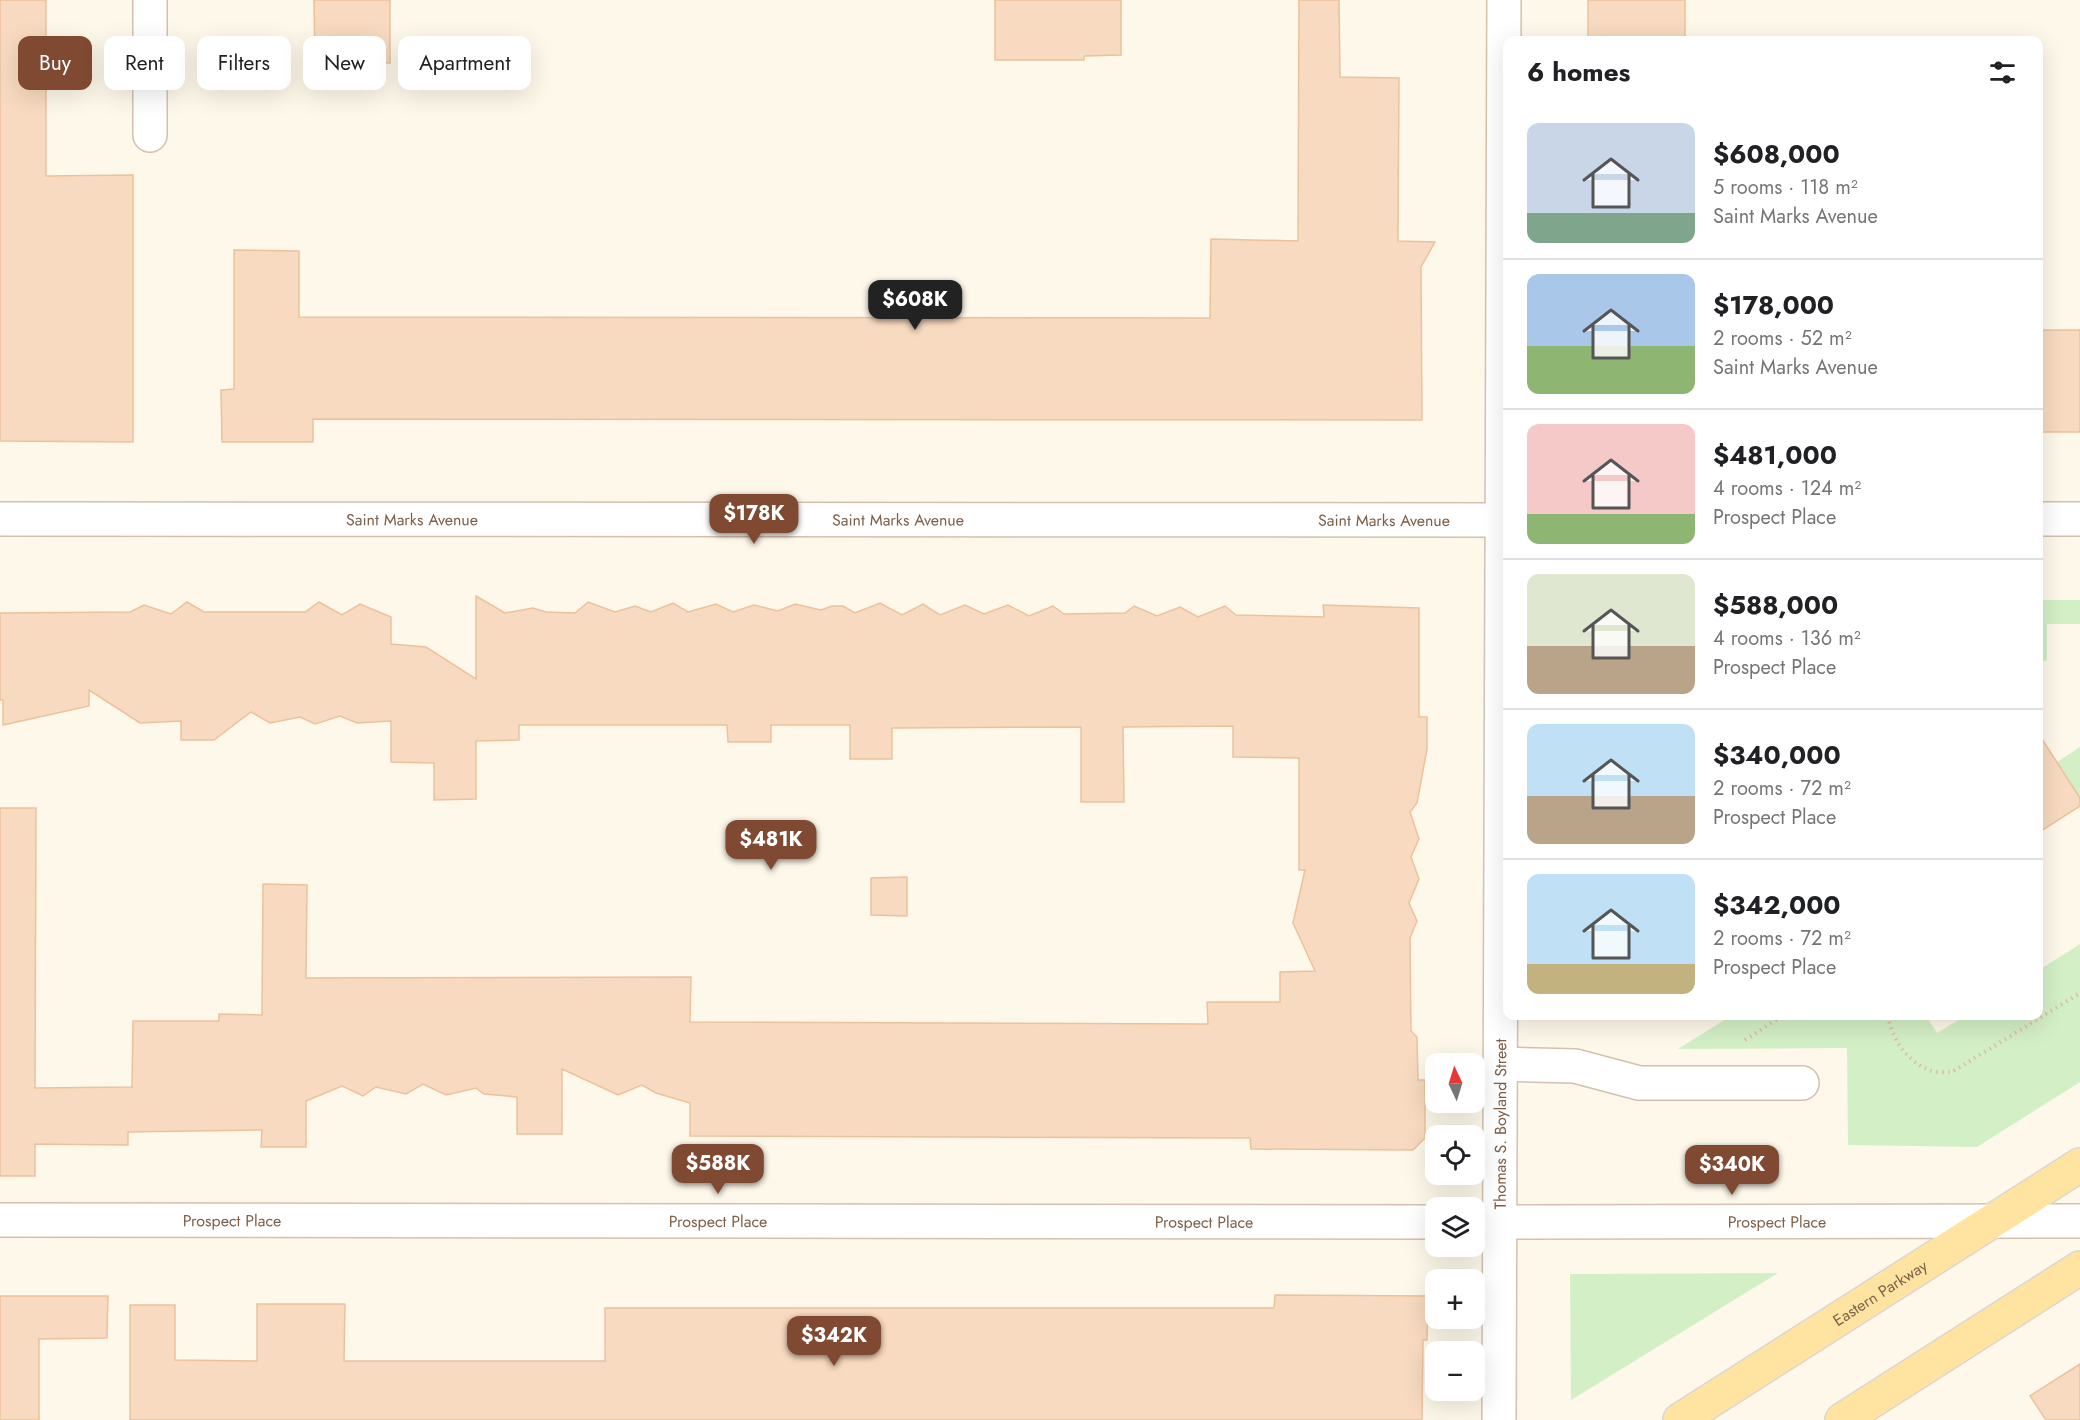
<!DOCTYPE html>
<html lang="en">
<head>
<meta charset="utf-8">
<style>
	body { margin:0; font-family:Jost,sans-serif; background:#f6f6f6; color:#202124; height:100vh; display:flex; flex-direction:column; font-size:22px; white-space:nowrap }
	* { box-sizing:border-box; margin:0 }
	p { font-size:20px; color:#757577 }
	.icon { flex:none; width:33px; height:33px; fill:none; stroke:currentColor; stroke-width:2; stroke-linecap:round; stroke-linejoin:round }
	.map { position:relative; flex:1; overflow:hidden }
	.side { position:absolute; left:1503px; top:36px; width:540px; height:984px; display:flex; flex-direction:column; background:#fff; border-radius:12px; box-shadow:0 6px 24px #0002 }
	.side>* { flex:none }
	.banner { position:absolute; left:18px; top:36px; width:570px; height:54px; display:flex; gap:12px }
	.needle { width:39px; rotate:356deg }
	.fabs { position:absolute; left:1425px; top:1053px; display:grid; gap:12px }
	.fabs a { display:grid; place-items:center; width:60px; height:60px; border-radius:12px; background:#fff; box-shadow:0 6px 24px #0002; font-size:30px }
	.price { position:absolute; translate:-50% -51px; padding:0 14px; border-radius:12px; background:#7f4932; color:#fff; font-size:20px; line-height:39px; filter:drop-shadow(0 2px 3px #0008) }
	.price::after { content:''; position:absolute; left:50%; top:36px; width:18px; height:14px; margin-left:-9px; background:inherit; clip-path:polygon(0 0,100% 0,50% 100%) }
	.price.selected { background:#222; color:#fff }
	ul { padding:0; list-style:none }
	li { display:flex; align-items:center; gap:18px; height:150px; padding:0 24px }
	li+li { border-top:2px solid #e0e0e0 }
	li span { display:grid; place-items:center; flex:none; width:168px; height:120px; border-radius:12px; color:#555 }
	li>.icon { margin-inline-start:auto }
	span .icon { width:72px; height:72px; fill:#fffc; stroke-width:1 }
	li b { font-size:26px }
	h2 { display:flex; justify-content:space-between; align-items:center; height:72px; padding:0 24px; font-size:26px }
	.chip { padding:0 21px; border-radius:12px; background:#fff; box-shadow:0 6px 24px #0002; font-size:21px; line-height:54px }
	.chip.selected { background:#7f4932; color:#fff }
	.map>svg:first-child { display:block }
	.green { fill:#d3efc6 }
	.building { fill:#f7dabf; stroke:#ecc29d; stroke-width:1.5 }
	.lines { fill:none; stroke-linecap:round; stroke-linejoin:round }
	.minor-casing { stroke:#d3c1ae; stroke-width:36 }
	.major-casing { stroke:#ddd6d0; stroke-width:36 }
	.path { stroke:#ddbda1; stroke-width:4; stroke-dasharray:1.5 4.5; stroke-linecap:butt }
	.minor { stroke:#fff; stroke-width:33 }
	.major { stroke:#ffe4a1; stroke-width:33 }
	.labels { text-anchor:middle; stroke-width:6; stroke-linejoin:round; paint-order:stroke }
	.street-label { font-size:16px; fill:#7e6049; stroke:#fffbf3 }
</style>
</head>
<body>
<div class="map">
<svg width="2080" height="1420" viewBox="0 0 2080 1420">
	<rect width="100%" height="100%" fill="#fef8ea"/>
	<g class="green">
		<polygon points="2039,600 2080,600 2080,624 2047,624 2047,661 2039,661"/>
		<polygon points="2080,747 2080,798 2057,762"/>
		<polygon points="2080,944 2080,1082 1977,1147 1848,1145 1847,1048 1678,1049 1731,1016 1926,1016 1937,1033 1965,1016 2038,1016 2039,970"/>
		<polygon points="1778,1273 1571,1400 1570,1274"/>
	</g>
	<g class="building">
		<polygon points="0,0 46,0 46,176 133,175 133,442 0,441"/>
		<polygon points="314,0 390,0 390,63 315,62"/>
		<polygon points="995,0 1121,0 1121,55 1084,56 1084,60 995,60"/>
		<polygon points="1299,0 1339,0 1340,77 1399,78 1398,241 1435,242 1421,267 1422,420 313,419 313,442 222,442 221,390 234,389 234,250 299,251 299,317 1210,318 1211,239 1298,241"/>
		<rect x="1588" y="0" width="97" height="40"/>
		<rect x="2038" y="330" width="42" height="102"/>
		<polygon points="476,596 505,613 533,608 546,612 575,613 588,602 615,612 635,606 651,612 673,603 688,612 716,604 733,612 754,605 778,611 795,604 821,610 832,606 843,606 855,613 880,603 902,615 923,604 940,615 965,605 984,614 1008,605 1029,616 1053,606 1064,614 1125,613 1134,606 1157,616 1180,607 1198,617 1225,606 1236,615 1324,617 1323,605 1419,608 1419,717 1427,717 1427,749 1417,803 1410,812 1419,839 1411,857 1419,879 1409,903 1417,921 1410,938 1411,1031 1417,1037 1418,1080 1425,1080 1425,1138 1413,1150 1251,1149 1250,1138 690,1136 690,1103 656,1093 642,1085 618,1095 562,1069 562,1134 517,1134 517,1097 484,1094 476,1088 446,1095 423,1084 406,1094 376,1087 363,1096 342,1086 306,1101 306,1147 261,1147 262,1130 128,1132 128,1145 35,1144 35,1176 0,1176 0,808 36,808 35,1088 132,1087 133,1021 219,1021 219,1014 262,1015 263,884 307,885 306,978 691,977 690,1022 1208,1024 1207,1002 1280,1002 1280,972 1315,971 1293,923 1305,870 1299,870 1299,758 1233,757 1233,726 1123,727 1124,802 1081,802 1081,727 892,728 892,759 850,759 850,725 771,725 771,742 728,742 727,725 519,725 519,740 476,741 476,799 434,800 434,763 391,762 391,721 357,723 340,716 315,724 300,717 270,723 251,712 214,740 181,740 181,721 140,723 89,690 89,706 3,725 3,700 0,700 0,613 3,613 130,612 144,605 171,614 187,602 204,612 305,612 319,602 342,615 360,604 391,617 391,644 426,647 476,679"/>
		<polygon points="2038,733 2080,798 2080,806 2038,833"/>
		<polygon points="907,877 907,916 871,915 871,878"/>
		<polygon points="1275,1295 1428,1296 1427,1340 1423,1340 1422,1420 130,1420 130,1305 175,1305 175,1360 257,1361 257,1304 345,1304 344,1361 605,1361 605,1308 1274,1308"/>
		<polygon points="0,1296 108,1296 107,1338 39,1339 39,1420 0,1420"/>
		<polygon points="2080,1364 2080,1420 2046,1420 2030,1396"/>
	</g>
	<g class="lines">
		<g class="minor-casing">
			<g id="minor">
				<polyline points="150,135 150,0"/>
				<path id="s1" d="M0,519l1508,1"/>
				<polyline points="2038,519 2080,519"/>
				<polyline points="1500,1064 1575,1066 1639,1083 1802,1083"/>
				<path id="s2" d="M0,1220l1436,2"/>
				<path id="s3" d="M1474,1222l606,-1"/>
				<path id="s4" d="M1499,1420l5,-1420"/>
			</g>
		</g>
		<g class="major-casing">
			<g id="major">
				<path id="s5" d="M1680,1420l400,-255"/>
				<polyline points="1842,1420 2080,1268"/>
			</g>
		</g>
		<g class="path">
			<path d="M1888,1016c4,22 18,45 41,54 6,3 16,2 23,2l128,-79"/>
			<polyline points="1745,1040 1782,1016"/>
		</g>
		<use href="#minor" class="minor"/>
		<use href="#major" class="major"/>
	</g>
	<g class="labels">
		<g class="street-label">
			<text dy="6" stroke="none"><textPath href="#s1" startOffset="412">Saint Marks Avenue</textPath></text>
			<text dy="6" stroke="none"><textPath href="#s1" startOffset="898">Saint Marks Avenue</textPath></text>
			<text dy="6" stroke="none"><textPath href="#s1" startOffset="1384">Saint Marks Avenue</textPath></text>
			<text dy="6" stroke="none"><textPath href="#s4" startOffset="296">Thomas S. Boyland Street</textPath></text>
			<text dy="6" stroke="none"><textPath href="#s2" startOffset="232">Prospect Place</textPath></text>
			<text dy="6" stroke="none"><textPath href="#s2" startOffset="718">Prospect Place</textPath></text>
			<text dy="6" stroke="none"><textPath href="#s2" startOffset="1204">Prospect Place</textPath></text>
			<text dy="6" stroke="none"><textPath href="#s3" startOffset="303">Prospect Place</textPath></text>
			<text dy="6" stroke="none"><textPath href="#s5" startOffset="237">Eastern Parkway</textPath></text>
		</g>
	</g>
</svg>
<div class="fabs">
<a><svg class="needle" viewBox="-14 -14 28 28"><path d="M0-13l5 13h-10z" fill="#e53935"/><path d="M0 13l5-13h-10z" fill="#757577"/></svg></a>
<a><svg class="icon" aria-label="locate" viewBox="0 0 24 24"><circle cx="12" cy="12" r="6"/><path d="M12 2v4M12 18v4M2 12h4M18 12h4"/></svg></a>
<a><svg class="icon" aria-label="layers" viewBox="0 0 24 24"><path d="M12 4l9 5-9 5-9-5zM3 14l9 5 9-5"/></svg></a>
<a>+</a>
<a>−</a>
</div>
<b class="price selected" style="left:915px;top:331px">$608K</b>
<b class="price" style="left:754px;top:545px">$178K</b>
<b class="price" style="left:771px;top:871px">$481K</b>
<b class="price" style="left:718px;top:1195px">$588K</b>
<b class="price" style="left:1732px;top:1196px">$340K</b>
<b class="price" style="left:834px;top:1367px">$342K</b>
<div class="banner">
<a class="chip selected">Buy</a>
<a class="chip">Rent</a>
<a class="chip">Filters</a>
<a class="chip">New</a>
<a class="chip">Apartment</a>
</div>
<section class="side">
<h2>6 homes<svg class="icon" aria-label="filters" viewBox="0 0 24 24"><path d="M4 7h16M4 17h16"/><circle cx="9" cy="7" r="2"/><circle cx="15" cy="17" r="2"/></svg></h2>
<ul>
<li><span style="background:linear-gradient(#c9d6e8 75%,#7fa58c 0)"><svg class="icon" aria-label="home" viewBox="0 0 24 24"><path d="M3 11l9-7 9 7M6 9v11h12V9"/></svg></span><div><b>$608,000</b><p>5 rooms · 118 m²</p><p>Saint Marks Avenue</p></div></li>
<li><span style="background:linear-gradient(#a9c7e8 60%,#8fb573 0)"><svg class="icon" aria-label="home" viewBox="0 0 24 24"><path d="M3 11l9-7 9 7M6 9v11h12V9"/></svg></span><div><b>$178,000</b><p>2 rooms · 52 m²</p><p>Saint Marks Avenue</p></div></li>
<li><span style="background:linear-gradient(#f6c9c9 75%,#8fb573 0)"><svg class="icon" aria-label="home" viewBox="0 0 24 24"><path d="M3 11l9-7 9 7M6 9v11h12V9"/></svg></span><div><b>$481,000</b><p>4 rooms · 124 m²</p><p>Prospect Place</p></div></li>
<li><span style="background:linear-gradient(#dfe7d0 60%,#b9a48a 0)"><svg class="icon" aria-label="home" viewBox="0 0 24 24"><path d="M3 11l9-7 9 7M6 9v11h12V9"/></svg></span><div><b>$588,000</b><p>4 rooms · 136 m²</p><p>Prospect Place</p></div></li>
<li><span style="background:linear-gradient(#bfe0f5 60%,#b9a48a 0)"><svg class="icon" aria-label="home" viewBox="0 0 24 24"><path d="M3 11l9-7 9 7M6 9v11h12V9"/></svg></span><div><b>$340,000</b><p>2 rooms · 72 m²</p><p>Prospect Place</p></div></li>
<li><span style="background:linear-gradient(#bfe0f5 75%,#c2b280 0)"><svg class="icon" aria-label="home" viewBox="0 0 24 24"><path d="M3 11l9-7 9 7M6 9v11h12V9"/></svg></span><div><b>$342,000</b><p>2 rooms · 72 m²</p><p>Prospect Place</p></div></li>
</ul>
</section>
</div>
</body>
</html>
